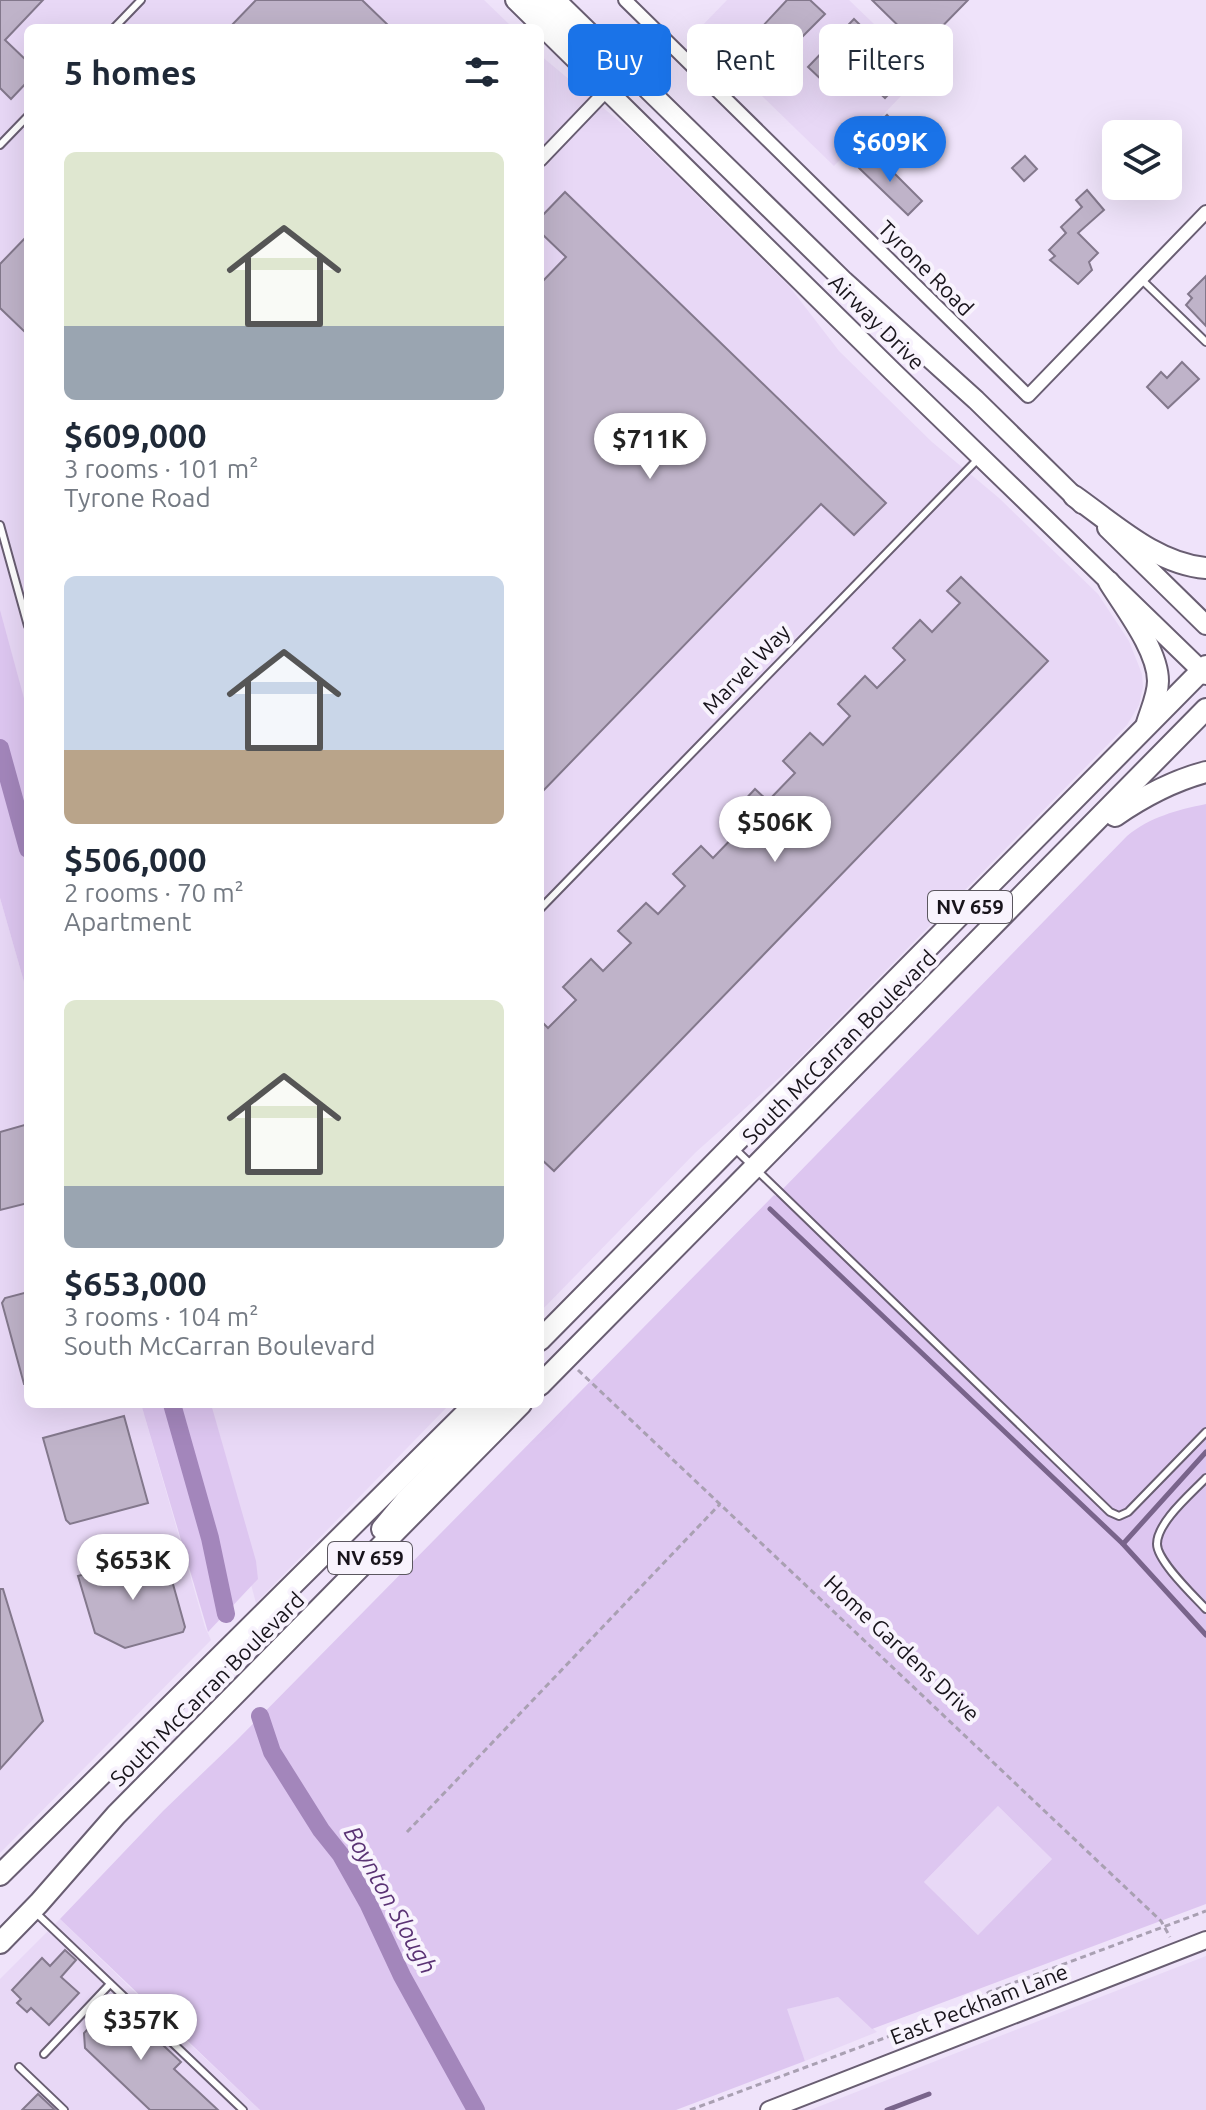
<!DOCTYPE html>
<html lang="en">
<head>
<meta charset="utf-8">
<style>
	body { margin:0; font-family:Ubuntu,sans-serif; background:#f6f6f7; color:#1f2937; height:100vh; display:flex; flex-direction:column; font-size:30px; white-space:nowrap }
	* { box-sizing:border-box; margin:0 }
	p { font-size:26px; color:#747a83 }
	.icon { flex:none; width:44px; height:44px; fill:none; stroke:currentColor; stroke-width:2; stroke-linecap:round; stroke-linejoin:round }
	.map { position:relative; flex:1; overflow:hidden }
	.sheet { position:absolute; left:24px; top:24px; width:520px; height:1384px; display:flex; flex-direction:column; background:#fff; border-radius:12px; box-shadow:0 8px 32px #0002 }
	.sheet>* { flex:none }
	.top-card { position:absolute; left:568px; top:24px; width:518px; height:72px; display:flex; gap:16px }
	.buttons { position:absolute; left:1102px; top:120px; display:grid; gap:16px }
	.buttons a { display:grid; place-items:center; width:80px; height:80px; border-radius:12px; background:#fff; box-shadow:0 8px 32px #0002; font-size:40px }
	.price { position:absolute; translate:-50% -68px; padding:0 18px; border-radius:28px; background:#fff; color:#222; font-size:26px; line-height:52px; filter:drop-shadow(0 2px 4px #0008) }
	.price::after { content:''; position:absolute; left:50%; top:48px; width:24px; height:18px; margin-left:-12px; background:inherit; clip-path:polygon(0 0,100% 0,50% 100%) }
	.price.on { background:#1a73e8; color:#fff }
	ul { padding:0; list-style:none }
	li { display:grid; align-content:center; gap:16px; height:424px; padding:0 40px }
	li span { display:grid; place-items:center; height:248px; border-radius:12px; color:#555 }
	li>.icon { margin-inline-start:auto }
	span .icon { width:144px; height:144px; fill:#fffc; stroke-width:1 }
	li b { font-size:34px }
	h2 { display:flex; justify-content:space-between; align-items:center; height:96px; padding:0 40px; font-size:34px }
	.chip { padding:0 28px; border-radius:12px; background:#fff; box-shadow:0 8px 32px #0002; font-size:28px; line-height:72px }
	.chip.on { background:#1a73e8; color:#fff }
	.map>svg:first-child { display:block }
	.built { fill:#e8d8f6 }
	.green { fill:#ddc6f0; fill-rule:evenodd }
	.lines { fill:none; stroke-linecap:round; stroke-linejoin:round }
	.stream { stroke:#79648b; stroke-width:5 }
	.canal { stroke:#a386bb; stroke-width:18 }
	.building { fill:#bfb3c9; stroke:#83788c; stroke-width:2 }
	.service-casing { stroke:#695e72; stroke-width:10 }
	.minor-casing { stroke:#695e72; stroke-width:16 }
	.tertiary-casing { stroke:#695e72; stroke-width:20 }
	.secondary-casing { stroke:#695e72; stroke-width:22 }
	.primary-casing { stroke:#695e72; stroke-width:24 }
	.path { stroke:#a9a0b2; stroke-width:3; stroke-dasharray:6 4; stroke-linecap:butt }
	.service { stroke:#fff; stroke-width:6 }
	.minor { stroke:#fff; stroke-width:12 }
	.tertiary { stroke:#fff; stroke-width:16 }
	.secondary { stroke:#fff; stroke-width:18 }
	.primary { stroke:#fff; stroke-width:20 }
	.labels { text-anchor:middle; stroke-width:8; stroke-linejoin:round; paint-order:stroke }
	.shield { fill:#f8f3fd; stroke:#5b575f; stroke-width:2 }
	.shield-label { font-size:20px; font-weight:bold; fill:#18141b }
	.street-label { font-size:22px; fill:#18141b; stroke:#f8f3fd }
	.water-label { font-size:24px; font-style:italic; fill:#5a3374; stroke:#f8f3fd }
</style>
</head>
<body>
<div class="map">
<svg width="1206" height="2110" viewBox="0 0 1206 2110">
	<rect width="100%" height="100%" fill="#efe3fa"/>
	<g class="built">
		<polygon points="0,0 484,0 513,28 28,28 28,769 0,667"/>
		<polygon points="727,0 849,0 924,72 834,166 696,32"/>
		<polygon points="540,55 632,132 789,286 839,351 932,442 999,498 1098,594 1129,641 1142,674 1143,687 1139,705 1127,725 788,1070 696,1152 540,1312"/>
		<polygon points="0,898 28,996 28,1404 141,1404 205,1627 211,1640 0,1853"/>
		<polygon points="202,1404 450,1404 256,1603"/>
		<polygon points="998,1806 1052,1859 978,1935 924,1882"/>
		<polygon points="60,1919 141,1998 260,2110 0,2110 0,1979"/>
		<polygon points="1206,1956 1206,2110 810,2110 964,2050"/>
		<polygon points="838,1997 877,2032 805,2061 786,2009"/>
	</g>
	<g class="green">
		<polygon points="0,610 28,713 28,996 0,898"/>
		<path d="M1206,804v1100l-334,125 -34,-32 -51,12 18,52 -129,49h-416l-200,-191 103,-108 73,-70 538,-546 2,1 351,-360c23,-19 50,-26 79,-32zM998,1806l54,53 -74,76 -54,-53z"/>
		<polygon points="141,1404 211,1404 256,1561 258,1579 208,1632"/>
	</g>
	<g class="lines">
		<g class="stream">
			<polyline points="770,1209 1123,1544 1206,1635"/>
			<polyline points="1123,1544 1206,1452"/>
			<polyline points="887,2110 929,2094"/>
		</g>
		<g class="canal">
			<polyline points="0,748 28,849"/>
			<polyline points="172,1404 210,1538 226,1614"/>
			<polyline points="260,1716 272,1752 321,1830 341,1855 368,1903 402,1976 476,2110"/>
		</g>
	</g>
	<g class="building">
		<polygon points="0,0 43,0 5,40 28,62 28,81 11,99 0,88"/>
		<polygon points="256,0 362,0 391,28 229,28"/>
		<polygon points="787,0 810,0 825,14 785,54 760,29"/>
		<polygon points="872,0 968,0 921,48"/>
		<polygon points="854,19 909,73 885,98 852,67 838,82 834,79 825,83 808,67"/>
		<polygon points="887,115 899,128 890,137 877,125"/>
		<polygon points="874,153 922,201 908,215 859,168"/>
		<polygon points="1025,156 1037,169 1024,181 1012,168"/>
		<polygon points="1087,190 1104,210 1078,233 1098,253 1089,262 1092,270 1078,284 1050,260 1055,256 1049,250 1066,233 1061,227 1082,207 1076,200"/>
		<polygon points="565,192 886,503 854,535 821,504 540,794 540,284 566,257 540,232 540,218"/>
		<polygon points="28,235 28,335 0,308 0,264"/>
		<polygon points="1206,276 1206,326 1186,305 1192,298 1188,294"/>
		<polygon points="1182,362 1199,379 1168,408 1147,387 1161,372 1167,378"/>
		<polygon points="961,577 1048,661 554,1171 540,1158 540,1020 548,1028 576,1000 563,987 591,959 603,971 631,943 618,931 646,903 658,914 685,886 673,874 701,846 713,858 740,830 728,818 755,789 768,801 795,773 783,761 810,733 823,745 850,716 838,704 865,676 877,688 905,660 893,648 920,620 932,632 960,603 947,591"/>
		<polygon points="28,1124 28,1203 0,1210 0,1132"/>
		<polygon points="28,1292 28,1384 24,1384 2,1303 5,1298"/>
		<polygon points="124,1416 148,1503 70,1524 66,1520 43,1438"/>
		<polygon points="164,1552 185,1627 183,1632 125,1648 95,1633 78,1576"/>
		<polygon points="0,1589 3,1589 43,1721 0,1769"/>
		<polygon points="65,1950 76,1960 61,1977 79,1993 49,2025 31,2008 27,2012 17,2003 21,1999 12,1990 42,1958 50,1966"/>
		<polygon points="115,2000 181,2062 174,2069 218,2110 150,2110 85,2048 84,2033"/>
		<polygon points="38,2094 55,2110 22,2110"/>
	</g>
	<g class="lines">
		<g class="service-casing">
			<g id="service">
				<polyline points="114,28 141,0"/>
				<polyline points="0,145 28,116"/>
				<polyline points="1141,279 1206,342"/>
				<polyline points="0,525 28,626"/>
				<polyline points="540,909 978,459"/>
				<polyline points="734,1148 1110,1512 1119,1516 1128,1512 1206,1432"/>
				<path d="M1206,1478c-14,15 -49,44 -49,66 0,17 37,52 49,65"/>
				<polyline points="34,1911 243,2110"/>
				<polyline points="44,2054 110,1984"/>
				<polyline points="19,2067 64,2110"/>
			</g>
		</g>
		<g class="minor-casing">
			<g id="minor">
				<polyline points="625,0 1028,396 1206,212"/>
				<polyline points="540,160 607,90"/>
			</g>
		</g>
		<g class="tertiary-casing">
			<polyline id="tertiary" points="769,2110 1206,1940"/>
		</g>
		<g class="secondary-casing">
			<g id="secondary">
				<polyline points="515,0 892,371 1206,675"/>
				<polyline points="536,0 582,52"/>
				<polyline points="556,0 844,281 976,400 1082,504"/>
				<polyline points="1107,528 1206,625"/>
			</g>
		</g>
		<g class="primary-casing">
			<g id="primary">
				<path d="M1074,496c40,28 82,68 132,72"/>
				<path d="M1109,582c16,26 49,68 49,99 0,14 -7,29 -11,42"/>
				<path d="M1115,816c29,-20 57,-35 91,-44"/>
				<polyline points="540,1340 1206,666"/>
				<polyline points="540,1385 1206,709"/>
				<polyline points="382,1529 407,1499 501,1404"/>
				<polyline points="0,1875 475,1404"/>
				<polyline points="0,1943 39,1903 116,1815 521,1404"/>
			</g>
		</g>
		<g class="path">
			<polyline points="578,1370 1161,1921 1170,1937"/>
			<polyline points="407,1832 720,1504"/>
			<polyline points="690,2110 917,2026 952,2016 989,1992 1206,1911"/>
		</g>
		<use href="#service" class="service"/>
		<use href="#minor" class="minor"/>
		<use href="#tertiary" class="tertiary"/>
		<use href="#secondary" class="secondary"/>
		<use href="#primary" class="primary"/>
	</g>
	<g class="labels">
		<g class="shield">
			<rect x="928" y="891" width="84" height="32" rx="6"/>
			<rect x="328" y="1542" width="84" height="32" rx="6"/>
		</g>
		<g class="shield-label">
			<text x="970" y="914">NV 659</text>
			<text x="370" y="1565">NV 659</text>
		</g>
		<g class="street-label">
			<text transform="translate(926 268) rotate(45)" y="8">Tyrone Road</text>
			<text transform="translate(877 322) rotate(45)" y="8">Airway Drive</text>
			<text transform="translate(746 669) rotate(-46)" y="8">Marvel Way</text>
			<text transform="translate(839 1047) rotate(-45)" y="8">South McCarran Boulevard</text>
			<text transform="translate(902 1648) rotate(43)" y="8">Home Gardens Drive</text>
			<text transform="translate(207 1689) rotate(-45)" y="8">South McCarran Boulevard</text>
			<text transform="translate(979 2004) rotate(-21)" y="8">East Peckham Lane</text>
		</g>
		<g class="water-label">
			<text transform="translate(390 1900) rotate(61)" y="8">Boynton Slough</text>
		</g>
	</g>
</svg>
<div class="buttons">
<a><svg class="icon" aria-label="layers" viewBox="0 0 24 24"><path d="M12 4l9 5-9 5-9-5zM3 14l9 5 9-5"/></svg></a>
</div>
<b class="price on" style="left:890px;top:184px">$609K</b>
<b class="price" style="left:650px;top:481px">$711K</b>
<b class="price" style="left:775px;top:864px">$506K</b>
<b class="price" style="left:133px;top:1602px">$653K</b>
<b class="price" style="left:141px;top:2062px">$357K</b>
<div class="top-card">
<a class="chip on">Buy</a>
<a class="chip">Rent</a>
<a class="chip">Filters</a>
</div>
<section class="sheet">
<h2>5 homes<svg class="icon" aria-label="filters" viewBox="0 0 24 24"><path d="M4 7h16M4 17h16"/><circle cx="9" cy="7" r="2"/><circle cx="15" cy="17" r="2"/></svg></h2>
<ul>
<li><span style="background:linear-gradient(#dfe7d0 70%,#9aa5b1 0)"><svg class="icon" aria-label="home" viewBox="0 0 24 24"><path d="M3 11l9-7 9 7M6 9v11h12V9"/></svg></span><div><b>$609,000</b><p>3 rooms · 101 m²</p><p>Tyrone Road</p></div></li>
<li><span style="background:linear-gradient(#c9d6e8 70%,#b9a48a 0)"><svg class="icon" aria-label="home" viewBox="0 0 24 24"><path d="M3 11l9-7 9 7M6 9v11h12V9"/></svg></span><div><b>$506,000</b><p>2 rooms · 70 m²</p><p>Apartment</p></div></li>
<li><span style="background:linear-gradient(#dfe7d0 75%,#9aa5b1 0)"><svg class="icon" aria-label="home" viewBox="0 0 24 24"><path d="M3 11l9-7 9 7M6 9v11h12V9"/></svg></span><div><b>$653,000</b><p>3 rooms · 104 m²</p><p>South McCarran Boulevard</p></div></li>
</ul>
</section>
</div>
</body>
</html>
